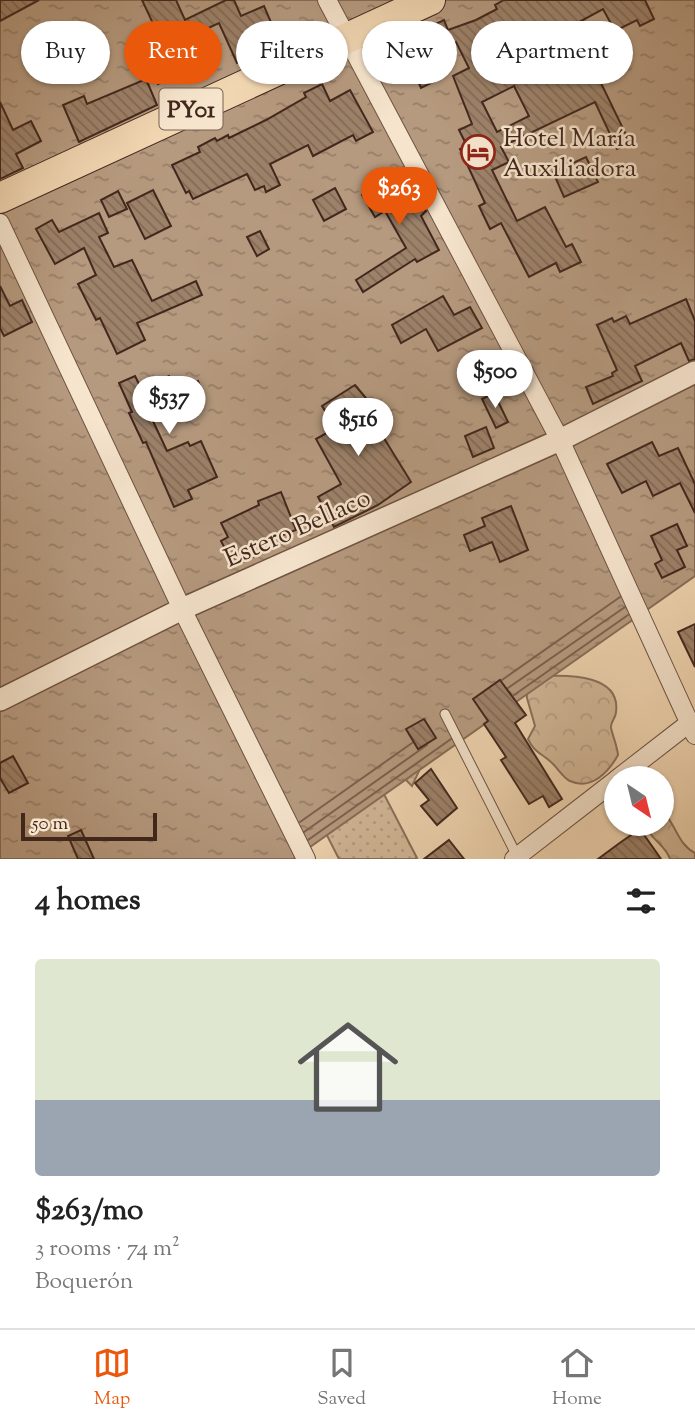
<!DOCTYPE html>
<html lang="en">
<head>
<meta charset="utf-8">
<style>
	body { margin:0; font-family:"Sorts Mill Goudy",serif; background:#f6f6f6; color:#222; height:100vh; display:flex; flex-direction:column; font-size:26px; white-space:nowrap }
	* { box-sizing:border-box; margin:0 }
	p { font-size:23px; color:#767676 }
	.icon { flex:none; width:38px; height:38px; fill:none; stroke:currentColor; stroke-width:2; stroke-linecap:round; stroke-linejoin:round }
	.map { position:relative; height:859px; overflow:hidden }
	.sheet { display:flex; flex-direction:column; background:#fff; flex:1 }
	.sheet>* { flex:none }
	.hud { position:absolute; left:21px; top:21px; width:654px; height:63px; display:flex; gap:14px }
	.needle { width:46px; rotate:145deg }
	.controls { position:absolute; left:604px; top:766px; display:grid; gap:14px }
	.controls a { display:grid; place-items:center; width:70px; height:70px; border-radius:50%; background:#fff; box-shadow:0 2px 5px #0004; font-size:35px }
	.scale { position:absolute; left:21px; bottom:18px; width:136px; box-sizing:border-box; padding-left:7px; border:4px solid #42271d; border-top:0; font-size:19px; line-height:24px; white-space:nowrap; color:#42271d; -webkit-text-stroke:5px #f6e4cd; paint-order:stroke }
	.price { position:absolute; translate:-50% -60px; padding:0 16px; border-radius:24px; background:#fff; color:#222; font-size:23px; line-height:46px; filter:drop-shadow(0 2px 4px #0008) }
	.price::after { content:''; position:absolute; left:50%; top:42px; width:21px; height:16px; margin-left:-10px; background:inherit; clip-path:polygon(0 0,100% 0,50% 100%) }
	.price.on { background:#ea580c; color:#fff }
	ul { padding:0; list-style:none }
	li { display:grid; align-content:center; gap:14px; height:371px; padding:0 35px }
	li+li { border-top:2px solid #e0e0e0 }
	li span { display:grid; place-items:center; height:217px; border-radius:7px; color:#555 }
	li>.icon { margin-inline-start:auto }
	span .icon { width:126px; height:126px; fill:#fffc; stroke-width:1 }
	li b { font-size:30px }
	h2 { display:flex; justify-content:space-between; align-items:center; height:84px; padding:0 35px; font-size:30px }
	.pill { padding:0 24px; border-radius:32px; background:#fff; box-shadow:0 2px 5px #0004; font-size:24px; line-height:63px }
	.pill.on { background:#ea580c; color:#fff }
	.tab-bar { display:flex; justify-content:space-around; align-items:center; height:98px; border-top:2px solid #e0e0e0; background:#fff; font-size:19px; color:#767676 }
	.tab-bar a { display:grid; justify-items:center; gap:4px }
	.tab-bar .on { color:#ea580c }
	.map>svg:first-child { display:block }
	.forest { fill:url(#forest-crowns); stroke:#8a705b; stroke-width:2 }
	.park { fill:url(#park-dots); stroke:#8a705b; stroke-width:2 }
	.water { fill:url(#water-ripples); stroke:#886c58; stroke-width:2 }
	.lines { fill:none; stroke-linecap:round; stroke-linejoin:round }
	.shore { stroke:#7c604e; stroke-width:2 }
	.building { fill:url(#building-back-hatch); stroke:#42271d; stroke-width:2; fill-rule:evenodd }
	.service-casing { stroke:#6e5342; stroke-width:11 }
	.minor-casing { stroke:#6e5342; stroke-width:20 }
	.tertiary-casing { stroke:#6e5342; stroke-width:24 }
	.trunk-casing { stroke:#42271d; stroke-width:32 }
	.service { stroke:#f6e4cd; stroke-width:9 }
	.minor { stroke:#f6e4cd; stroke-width:18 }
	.tertiary { stroke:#f6e4cd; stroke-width:21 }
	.trunk { stroke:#f1d6b2; stroke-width:30 }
	.labels { text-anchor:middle; stroke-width:5; stroke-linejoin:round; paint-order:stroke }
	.shield { fill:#f6e4cd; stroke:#786052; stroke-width:2 }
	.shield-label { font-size:24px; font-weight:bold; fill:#42271d }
	.poi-label { font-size:26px; fill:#42271d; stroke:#f6e4cd; text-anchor:start }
	.street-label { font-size:26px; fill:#42271d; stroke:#f6e4cd }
</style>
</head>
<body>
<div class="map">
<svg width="695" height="859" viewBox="0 0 695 859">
	<defs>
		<pattern id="forest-crowns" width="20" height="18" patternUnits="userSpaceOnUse" patternTransform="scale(1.75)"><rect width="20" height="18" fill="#d3b899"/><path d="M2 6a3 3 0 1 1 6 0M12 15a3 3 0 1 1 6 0" fill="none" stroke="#b69e83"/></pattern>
		<pattern id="park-dots" width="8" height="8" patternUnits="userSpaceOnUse" patternTransform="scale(1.75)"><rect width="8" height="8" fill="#d3b899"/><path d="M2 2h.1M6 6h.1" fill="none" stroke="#b69e83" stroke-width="1.8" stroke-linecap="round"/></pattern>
		<pattern id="water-ripples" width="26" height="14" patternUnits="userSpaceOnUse" patternTransform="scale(1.75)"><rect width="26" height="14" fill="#b69a7f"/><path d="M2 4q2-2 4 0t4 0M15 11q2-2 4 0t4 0" fill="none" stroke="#967e67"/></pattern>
		<pattern id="building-back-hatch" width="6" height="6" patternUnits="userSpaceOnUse" patternTransform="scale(1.75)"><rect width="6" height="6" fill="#9d826a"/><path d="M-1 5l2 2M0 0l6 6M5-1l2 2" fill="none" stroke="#826a57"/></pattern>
	</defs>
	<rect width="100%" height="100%" fill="#f1d6b2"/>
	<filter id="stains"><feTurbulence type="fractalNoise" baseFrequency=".00286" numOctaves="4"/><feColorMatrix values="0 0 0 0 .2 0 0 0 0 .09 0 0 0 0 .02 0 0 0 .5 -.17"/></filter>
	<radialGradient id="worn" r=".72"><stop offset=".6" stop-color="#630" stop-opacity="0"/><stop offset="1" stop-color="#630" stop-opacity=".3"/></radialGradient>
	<g class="forest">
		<path d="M458,528l20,22 28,8 12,8 15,-2 27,10 5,14c-12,35 -54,46 -18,88 22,-1 74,-1 69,36 0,6 -6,10 -5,16 2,9 6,17 7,27 -9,16 -26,36 -48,26 -7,-3 -13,-14 -19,-19 -10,-9 -17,-10 -23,-23l7,-13 -8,-28 -2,-30 -31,-3 -28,12 -19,23 -37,29v14l9,28 -7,15 -10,-10 -16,-1 -45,-13 -23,12c-19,-14 -31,-27 -41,-48l14,-27 39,-20 14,-1 14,5 12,-10c-4,-16 -12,-25 -12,-42l13,5 10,11 13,-1 47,-53 -10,-28 -1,-28z"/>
		<path d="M662,811c14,12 15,33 33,42v6h-25c-5,-15 -20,-19 -24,-35h16z"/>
	</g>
	<polygon class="park" points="373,773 417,858 414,859 339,859 311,804"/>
	<polygon class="water" points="0,0 695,0 695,576 293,859 0,859"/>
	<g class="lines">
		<g class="shore">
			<polyline points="502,680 620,597"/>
			<polyline points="508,688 625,607"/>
			<polyline points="514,695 628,615"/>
			<polyline points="300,822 412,743"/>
			<polyline points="304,832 427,745"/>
			<polyline points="308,840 451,739"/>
		</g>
	</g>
	<g class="building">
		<polygon points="0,0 39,0 0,21"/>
		<polygon points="142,0 176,0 185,20 226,0 234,0 241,16 264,6 276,34 267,38 271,48 237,63 219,23 193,35 207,64 158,84 146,58 165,49"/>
		<path d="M504,0h141l9,19 -14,7 -3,-6 -22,11 -12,-22 -48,26 15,30 22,-11 11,23 -4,2 31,64 -13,6 -22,-47 -94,45 8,15 -17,8 25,51 28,-14 21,40 6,-3 9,18 -21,10 -4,-9 -27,14 -28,-54 -11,6 -11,-23 6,-3 -25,-54 7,-3 -8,-16 13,-6 -19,-48 16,-8 -13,-26 -23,11 -7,-14 5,-2 -4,-9 17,-8 4,10 28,-10 21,-11 -2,-4zM514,86l15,30 -32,16 -15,-30z"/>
		<polygon points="427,54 439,79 421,88 409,63"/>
		<polygon points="146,79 157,105 79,142 63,105 84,96 87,104"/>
		<polygon points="322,84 330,101 350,90 373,132 356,141 353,135 313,156 308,145 270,164 280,185 266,192 264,186 255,190 247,174 193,199 189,191 186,193 172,165 200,152 198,147 215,138 217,141 228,135 229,138 266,120 306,97 304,93"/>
		<polygon points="0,102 13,130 31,121 41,141 16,154 23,168 0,179"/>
		<polygon points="586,157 598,182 564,197 553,172"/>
		<polygon points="402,173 426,211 421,216 439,250 417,262 415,259 363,292 356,280 406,248 385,211 375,217 362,195"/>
		<polygon points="335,188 346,209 324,221 313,200"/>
		<polygon points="153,190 171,226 145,239 127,203"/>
		<polygon points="118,191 127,209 109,217 101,200"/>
		<polygon points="99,213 108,233 99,237 114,267 132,260 152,301 196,281 202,295 137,323 145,340 117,354 100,318 96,320 78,284 96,275 84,248 55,264 36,229 52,220 59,232"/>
		<polygon points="260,231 269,249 257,256 247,237"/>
		<polygon points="0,286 10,306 22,300 32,322 4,336 0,328"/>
		<polygon points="443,296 454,315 470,307 482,328 438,351 426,329 401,343 392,325"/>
		<polygon points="686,299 695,321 695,359 689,361 681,343 635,366 642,381 593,404 586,387 613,376 612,373 617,370 597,325 612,318 614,322 626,316 630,324"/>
		<polygon points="135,376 142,390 169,376 177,391 198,381 204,395 152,419 167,451 188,442 190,446 201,441 217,477 188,490 192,499 174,507 146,442 143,443 129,413 132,412 119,383"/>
		<polygon points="355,385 391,428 382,435 411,482 378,505 334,527 318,497 341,484 316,439 336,428 322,406"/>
		<polygon points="494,393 508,422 496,428 482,399"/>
		<polygon points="486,427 494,448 473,457 465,436"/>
		<polygon points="652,442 659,456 678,448 695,484 695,513 680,483 653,496 646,481 622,493 607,464"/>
		<polygon points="281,492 296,530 253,547 257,555 234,566 221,541 228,537 221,523 259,505 258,501"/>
		<polygon points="511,506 528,550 500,562 492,542 470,551 464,535 485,526 482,518"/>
		<polygon points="677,524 687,546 677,550 685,567 662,578 655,564 662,560 651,536"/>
		<polygon points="695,624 695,667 678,632"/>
		<polygon points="500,680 526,715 515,723 562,799 549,807 543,796 529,804 501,760 506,757 484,724 488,721 473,699"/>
		<polygon points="424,719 436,738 418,749 406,729"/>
		<polygon points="13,756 28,783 9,793 0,778 0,763"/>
		<polygon points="431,769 457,808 437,825 421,806 429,800 415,783"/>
		<polygon points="640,829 661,859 598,859 621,842"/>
		<polygon points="81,830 94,859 78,859 68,836"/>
		<polygon points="449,840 464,859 424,859"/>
	</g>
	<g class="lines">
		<g class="service-casing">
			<polyline id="service" points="445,714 517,856"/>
		</g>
		<g class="minor-casing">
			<g id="minor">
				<polyline points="327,0 560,440 695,735"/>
				<polyline points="0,223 182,609 306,859"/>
				<polyline points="617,779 688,724"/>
				<polyline points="514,859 616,780"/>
			</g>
		</g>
		<g class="tertiary-casing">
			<polyline id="tertiary" points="0,700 182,609 560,440 695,372"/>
		</g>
		<g class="trunk-casing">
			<polyline id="trunk" points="0,198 430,0"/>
		</g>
		<use href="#service" class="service"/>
		<use href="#minor" class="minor"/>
		<use href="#tertiary" class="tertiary"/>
		<use href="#trunk" class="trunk"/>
	</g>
	<defs>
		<g id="hotel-ring" transform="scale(1.75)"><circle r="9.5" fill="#f6e4cd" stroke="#8f2418" stroke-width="1.5"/><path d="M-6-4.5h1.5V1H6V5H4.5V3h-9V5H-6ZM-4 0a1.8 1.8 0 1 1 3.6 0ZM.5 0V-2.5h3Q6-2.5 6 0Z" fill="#8f2418"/></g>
	</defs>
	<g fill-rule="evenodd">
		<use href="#hotel-ring" x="478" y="152"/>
	</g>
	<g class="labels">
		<rect class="shield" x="159.5" y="88.5" width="63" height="41" rx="5"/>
		<g class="shield-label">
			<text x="191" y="117">PY01</text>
		</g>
		<g class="poi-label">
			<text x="503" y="146">Hotel María<tspan x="503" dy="30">Auxiliadora</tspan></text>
		</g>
		<g class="street-label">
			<text transform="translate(297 527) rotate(-24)" y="9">Estero Bellaco</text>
		</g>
	</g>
	<rect width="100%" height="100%" filter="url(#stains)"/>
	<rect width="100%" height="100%" fill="url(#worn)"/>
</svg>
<div class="controls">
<a><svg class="needle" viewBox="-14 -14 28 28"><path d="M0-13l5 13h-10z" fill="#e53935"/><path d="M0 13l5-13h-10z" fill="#767676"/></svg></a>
</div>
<div class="scale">50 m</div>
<b class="price on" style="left:399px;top:227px">$263</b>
<b class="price" style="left:495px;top:410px">$500</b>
<b class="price" style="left:169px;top:436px">$537</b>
<b class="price" style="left:358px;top:458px">$516</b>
<div class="hud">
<a class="pill">Buy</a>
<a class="pill on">Rent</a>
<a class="pill">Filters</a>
<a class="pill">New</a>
<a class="pill">Apartment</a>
</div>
</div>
<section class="sheet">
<h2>4 homes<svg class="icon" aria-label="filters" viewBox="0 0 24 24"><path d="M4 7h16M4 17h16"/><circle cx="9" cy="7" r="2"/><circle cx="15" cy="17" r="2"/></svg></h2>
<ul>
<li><span style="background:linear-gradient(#dfe7d0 65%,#9aa5b1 0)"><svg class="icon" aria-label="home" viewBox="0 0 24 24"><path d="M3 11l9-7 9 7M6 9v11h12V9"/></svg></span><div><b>$263/mo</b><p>3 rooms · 74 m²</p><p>Boquerón</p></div></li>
</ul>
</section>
<nav class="tab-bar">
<a class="on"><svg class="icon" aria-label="map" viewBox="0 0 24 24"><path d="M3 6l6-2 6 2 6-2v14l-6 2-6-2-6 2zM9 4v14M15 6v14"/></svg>Map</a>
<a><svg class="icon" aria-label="saved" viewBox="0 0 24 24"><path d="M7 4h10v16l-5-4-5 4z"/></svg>Saved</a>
<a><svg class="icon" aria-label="home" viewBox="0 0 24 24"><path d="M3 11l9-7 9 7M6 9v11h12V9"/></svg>Home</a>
</nav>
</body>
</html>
